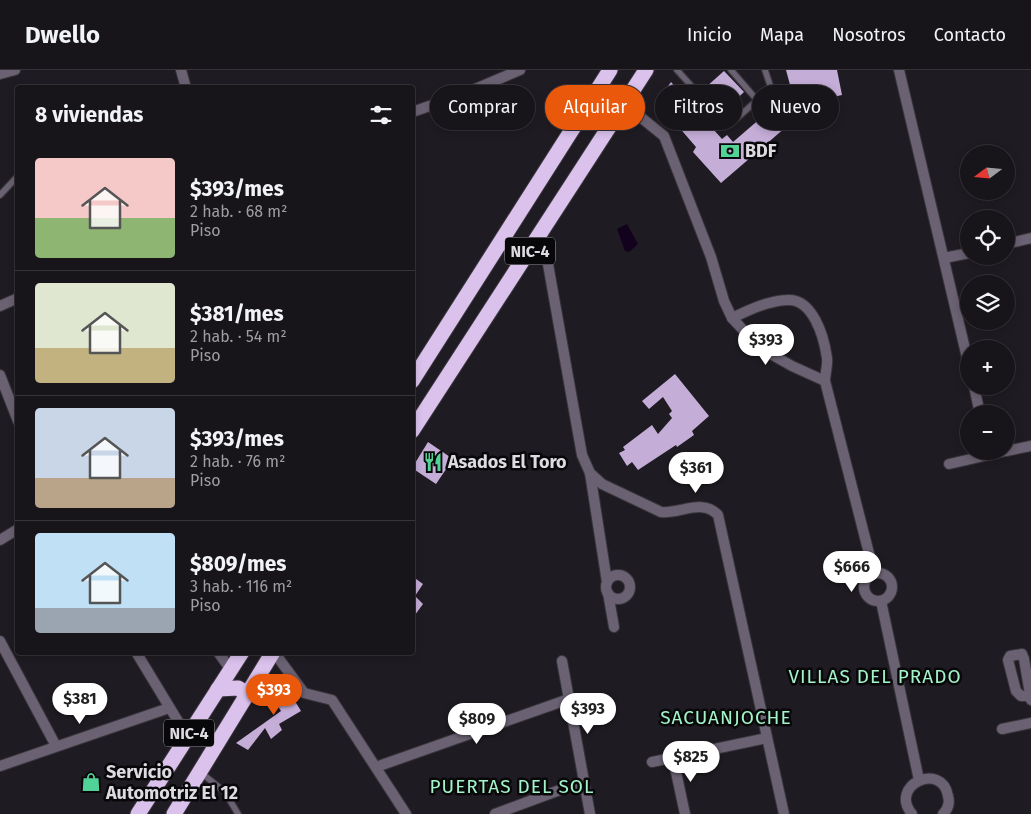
<!DOCTYPE html>
<html lang="es">
<head>
<meta charset="utf-8">
<style>
	body { margin:0; font-family:"Fira Sans",sans-serif; background:#201d23; color:#f1f3f6; height:100vh; display:flex; flex-direction:column; font-size:19px; white-space:nowrap }
	* { box-sizing:border-box; margin:0 }
	p { font-size:16px; color:#9e9ea2 }
	.icon { flex:none; width:28px; height:28px; fill:none; stroke:currentColor; stroke-width:2; stroke-linecap:round; stroke-linejoin:round }
	.map { position:relative; flex:1; overflow:hidden }
	.sheet { position:absolute; left:15px; top:15px; width:400px; height:570px; display:flex; flex-direction:column; background:#17141a; border-radius:5px; box-shadow:0 2px 8px #0003,0 0 0 1px #363339 }
	.sheet>* { flex:none }
	.banner { position:absolute; left:430px; top:15px; width:475px; height:45px; display:flex; gap:10px }
	.needle { width:32px; rotate:254deg }
	.tools { position:absolute; left:960px; top:75px; display:grid; gap:10px }
	.tools a { display:grid; place-items:center; width:55px; height:55px; border-radius:50%; background:#17141a; box-shadow:0 2px 8px #0003,0 0 0 1px #363339; font-size:25px }
	.price { position:absolute; translate:-50% -42px; padding:0 11px; border-radius:18px; background:#fff; color:#222; font-size:16px; line-height:32px; filter:drop-shadow(0 1px 2px #0008) }
	.price::after { content:''; position:absolute; left:50%; top:30px; width:15px; height:11px; margin-left:-8px; background:inherit; clip-path:polygon(0 0,100% 0,50% 100%) }
	.price.selected { background:#ea580c; color:#fff }
	ul { padding:0; list-style:none }
	li { display:flex; align-items:center; gap:15px; height:125px; padding:0 20px }
	li+li { border-top:1px solid #363339 }
	li span { display:grid; place-items:center; flex:none; width:140px; height:100px; border-radius:5px; color:#555 }
	li>.icon { margin-inline-start:auto }
	span .icon { width:60px; height:60px; fill:#fffc; stroke-width:1 }
	li b { font-size:21px }
	h2 { display:flex; justify-content:space-between; align-items:center; height:60px; padding:0 20px; font-size:21px }
	.chip { padding:0 18px; border-radius:22px; background:#17141a; box-shadow:0 2px 8px #0003,0 0 0 1px #363339; font-size:18px; line-height:45px }
	.chip.selected { background:#ea580c; color:#fff }
	header { display:flex; align-items:center; gap:30px; box-sizing:border-box; height:70px; padding:0 25px; background:#17141a; border-bottom:1px solid #363339 }
	header strong { font-size:24px }
	nav { display:flex; gap:28px; margin-inline-start:auto; font-size:18px }
	.map>svg:first-child { display:block }
	.water { fill:#13021e }
	.building { fill:#c4add7 }
	.lines { fill:none; stroke-linecap:round; stroke-linejoin:round }
	.lane-casing { stroke:#3a363d; stroke-width:8 }
	.street-casing { stroke:#3a363d; stroke-width:12 }
	.highway-casing { stroke:#3a363d; stroke-width:17 }
	.lane { stroke:#6a6172; stroke-width:5.5 }
	.street { stroke:#6a6172; stroke-width:10 }
	.highway { stroke:#dac2ed; stroke-width:15 }
	.labels { text-anchor:middle; stroke-width:5; stroke-linejoin:round; paint-order:stroke }
	.shield { fill:#080709; stroke:#9d9ba0; stroke-width:1 }
	.shield-label { font-size:16px; font-weight:bold; fill:#dddbe0 }
	.poi-label { font-size:18px; font-weight:bold; fill:#dddbe0; stroke:#080709; text-anchor:start }
	.neighbourhood-label { font-size:19px; letter-spacing:1px; fill:#a2f3c8; stroke:#080709 }
</style>
</head>
<body>
<header>
<strong>Dwello</strong>
<nav><a>Inicio</a><a>Mapa</a><a>Nosotros</a><a>Contacto</a></nav>
</header>
<div class="map">
<svg width="1031" height="744" viewBox="0 0 1031 744">
	<rect width="100%" height="100%" fill="#1f1b22"/>
	<polygon class="water" points="627,154 638,174 629,182 625,181 617,159"/>
	<g class="building">
		<polygon points="786,0 837,0 842,25 824,29 822,19 793,26"/>
		<polygon points="724,1 744,22 726,39 706,17"/>
		<polygon points="671,12 722,69 727,65 733,72 777,34 793,51 721,113 693,82 696,77 664,40 669,34 661,26"/>
		<polygon points="675,304 709,346 692,361 694,365 677,377 676,375 638,400 632,392 627,396 619,383 625,380 623,377 652,355 658,364 672,348 669,344 672,341 663,327 649,339 642,331"/>
		<polygon points="428,372 453,389 436,414 412,398"/>
		<polygon points="412,506 423,514 415,526 423,534 412,549"/>
		<polygon points="284,613 301,641 279,654 282,660 271,669 265,658 248,680 236,673 281,641 269,622"/>
	</g>
	<g class="lines">
		<g class="lane-casing">
			<g id="lane">
				<polyline points="677,0 722,50 736,49 771,18 765,0"/>
				<polyline points="731,0 757,30"/>
				<polyline points="0,125 18,106"/>
				<polyline points="200,702 225,722 238,744"/>
			</g>
		</g>
		<g class="street-casing">
			<g id="street">
				<polyline points="181,0 186,18"/>
				<polyline points="899,0 969,296"/>
				<polyline points="0,4 15,0"/>
				<polyline points="623,33 664,66 711,187 724,231 732,248 760,278 792,296 825,311"/>
				<polyline points="412,42 456,27 520,0"/>
				<path d="M536,171l10,12 36,202 8,18 12,11 59,28c19,2 42,-14 57,3l66,299"/>
				<polyline points="1006,174 1031,168"/>
				<polyline points="944,188 969,183"/>
				<polyline points="0,236 18,228"/>
				<path d="M732,248c17,-8 35,-17 55,-18 26,-2 37,37 40,58 1,7 -2,16 -2,23l49,192"/>
				<polyline points="0,305 18,351"/>
				<polyline points="974,316 980,344"/>
				<polyline points="1006,381 1031,376"/>
				<polyline points="949,394 1006,381"/>
				<polyline points="590,403 607,512"/>
				<polyline points="0,470 18,459"/>
				<circle cx="878" cy="517" r="14"/>
				<circle cx="618" cy="517" r="12"/>
				<polyline points="608,523 614,557"/>
				<polyline points="881,531 919,710"/>
				<polyline points="0,571 56,676"/>
				<polyline points="136,582 187,666"/>
				<polyline points="218,582 231,600"/>
				<polyline points="274,582 304,623 332,630 406,744"/>
				<polyline points="562,591 590,744"/>
				<polyline points="1030,626 1021,626 1016,621 1008,590 1010,586 1022,584 1024,589 1031,630"/>
				<polyline points="1002,659 1031,653"/>
				<polyline points="673,688 685,744"/>
				<polyline points="652,692 767,668"/>
				<polyline points="0,696 169,638"/>
				<polyline points="376,697 569,629"/>
				<polyline points="495,744 584,711"/>
				<path d="M912,744c-24,-29 30,-53 36,-18 2,7 0,13 -5,18"/>
			</g>
		</g>
		<g class="highway-casing">
			<g id="highway">
				<polyline points="412,311 610,0"/>
				<polyline points="412,361 646,0"/>
				<polyline points="218,619 238,618 243,621 245,628"/>
				<polyline points="138,744 242,582"/>
				<polyline points="174,744 273,582"/>
			</g>
		</g>
		<use href="#lane" class="lane"/>
		<use href="#street" class="street"/>
		<use href="#highway" class="highway"/>
	</g>
	<defs>
		<g id="bank-bare" transform="scale(1.5)"><path d="M-6-4H6V4H-6ZM0-2.3a2.3 2.3 0 1 0 0 4.6a2.3 2.3 0 1 0 0-4.6Z" fill="#51d397" stroke="#080709" stroke-width="2.5" paint-order="stroke"/></g>
		<g id="restaurant-bare" transform="scale(1.5)"><path d="M-5-6h1v4h1v-4h1v4h1v-4h1v5L-1.5 .5V6h-2V.5L-5-1ZM5-6V6H3V1.5H1.5Q1.5-4 5-6Z" fill="#51d397" stroke="#080709" stroke-width="2.5" paint-order="stroke"/></g>
		<g id="shop-bare" transform="scale(1.5)"><path d="M-5-2.5h2.3a2.7 3.5 0 0 1 5.4 0H5L5.5 6h-11ZM-1.5-2.5h3a1.5 2.3 0 0 0-3 0Z" fill="#51d397" stroke="#080709" stroke-width="2.5" paint-order="stroke"/></g>
	</defs>
	<g fill-rule="evenodd">
		<use href="#bank-bare" x="730" y="81"/>
		<use href="#restaurant-bare" x="433" y="392"/>
		<use href="#shop-bare" x="91" y="712"/>
	</g>
	<g class="labels">
		<g class="shield">
			<rect x="505" y="167.5" width="50" height="27" rx="4"/>
			<rect x="164" y="649.5" width="50" height="27" rx="4"/>
		</g>
		<g class="shield-label">
			<text x="530" y="187">NIC-4</text>
			<text x="189" y="669">NIC-4</text>
		</g>
		<g class="poi-label">
			<text x="745" y="87">BDF</text>
			<text x="448" y="398">Asados El Toro</text>
			<text x="106" y="708">Servicio<tspan x="106" dy="21">Automotriz El 12</tspan></text>
		</g>
		<g class="neighbourhood-label">
			<text x="875" y="613">VILLAS DEL PRADO</text>
			<text x="726" y="654">SACUANJOCHE</text>
			<text x="512" y="723">PUERTAS DEL SOL</text>
		</g>
	</g>
</svg>
<div class="tools">
<a><svg class="needle" viewBox="-14 -14 28 28"><path d="M0-13l5 13h-10z" fill="#e53935"/><path d="M0 13l5-13h-10z" fill="#9e9ea2"/></svg></a>
<a><svg class="icon" aria-label="locate" viewBox="0 0 24 24"><circle cx="12" cy="12" r="6"/><path d="M12 2v4M12 18v4M2 12h4M18 12h4"/></svg></a>
<a><svg class="icon" aria-label="layers" viewBox="0 0 24 24"><path d="M12 4l9 5-9 5-9-5zM3 14l9 5 9-5"/></svg></a>
<a>+</a>
<a>−</a>
</div>
<b class="price" style="left:766px;top:296px">$393</b>
<b class="price" style="left:696px;top:424px">$361</b>
<b class="price" style="left:852px;top:523px">$666</b>
<b class="price selected" style="left:274px;top:646px">$393</b>
<b class="price" style="left:80px;top:655px">$381</b>
<b class="price" style="left:588px;top:665px">$393</b>
<b class="price" style="left:477px;top:675px">$809</b>
<b class="price" style="left:691px;top:713px">$825</b>
<div class="banner">
<a class="chip">Comprar</a>
<a class="chip selected">Alquilar</a>
<a class="chip">Filtros</a>
<a class="chip">Nuevo</a>
</div>
<section class="sheet">
<h2>8 viviendas<svg class="icon" aria-label="filters" viewBox="0 0 24 24"><path d="M4 7h16M4 17h16"/><circle cx="9" cy="7" r="2"/><circle cx="15" cy="17" r="2"/></svg></h2>
<ul>
<li><span style="background:linear-gradient(#f6c9c9 60%,#8fb573 0)"><svg class="icon" aria-label="home" viewBox="0 0 24 24"><path d="M3 11l9-7 9 7M6 9v11h12V9"/></svg></span><div><b>$393/mes</b><p>2 hab. · 68 m²</p><p>Piso</p></div></li>
<li><span style="background:linear-gradient(#dfe7d0 65%,#c2b280 0)"><svg class="icon" aria-label="home" viewBox="0 0 24 24"><path d="M3 11l9-7 9 7M6 9v11h12V9"/></svg></span><div><b>$381/mes</b><p>2 hab. · 54 m²</p><p>Piso</p></div></li>
<li><span style="background:linear-gradient(#c9d6e8 70%,#b9a48a 0)"><svg class="icon" aria-label="home" viewBox="0 0 24 24"><path d="M3 11l9-7 9 7M6 9v11h12V9"/></svg></span><div><b>$393/mes</b><p>2 hab. · 76 m²</p><p>Piso</p></div></li>
<li><span style="background:linear-gradient(#bfe0f5 75%,#9aa5b1 0)"><svg class="icon" aria-label="home" viewBox="0 0 24 24"><path d="M3 11l9-7 9 7M6 9v11h12V9"/></svg></span><div><b>$809/mes</b><p>3 hab. · 116 m²</p><p>Piso</p></div></li>
</ul>
</section>
</div>
</body>
</html>
